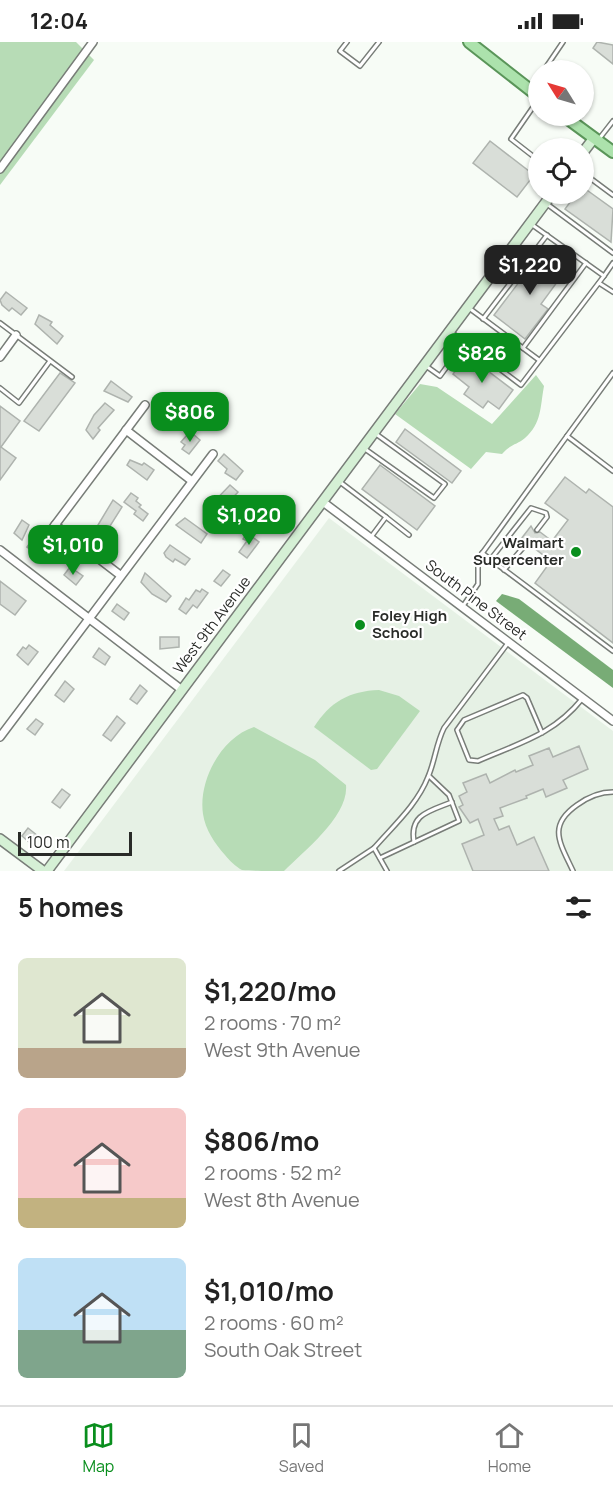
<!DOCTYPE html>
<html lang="en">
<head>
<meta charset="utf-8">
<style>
	body { margin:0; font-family:Manrope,sans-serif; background:#f6f6f6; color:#222; height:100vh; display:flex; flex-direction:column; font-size:22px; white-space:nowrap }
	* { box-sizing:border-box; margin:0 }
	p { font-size:20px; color:#767676 }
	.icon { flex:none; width:33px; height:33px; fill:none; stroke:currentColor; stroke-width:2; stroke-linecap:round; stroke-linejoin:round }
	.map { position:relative; height:829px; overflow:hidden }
	.drawer { display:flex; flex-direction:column; background:#fff; flex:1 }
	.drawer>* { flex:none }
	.needle { width:39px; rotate:307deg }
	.controls { position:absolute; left:528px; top:18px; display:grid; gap:12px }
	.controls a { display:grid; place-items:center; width:66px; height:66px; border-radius:50%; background:#fff; box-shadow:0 2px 4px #0004; font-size:30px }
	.scale { position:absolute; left:18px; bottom:15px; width:114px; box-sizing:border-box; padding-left:6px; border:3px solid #292b28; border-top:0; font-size:16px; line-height:21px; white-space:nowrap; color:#292b28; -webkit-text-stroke:4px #fff; paint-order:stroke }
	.price { position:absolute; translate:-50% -51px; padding:0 14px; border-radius:12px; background:#098e1d; color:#fff; font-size:20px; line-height:39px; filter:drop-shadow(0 2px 3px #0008) }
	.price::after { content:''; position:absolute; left:50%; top:36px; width:18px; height:14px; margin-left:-9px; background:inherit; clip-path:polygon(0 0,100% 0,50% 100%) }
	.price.active { background:#222; color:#fff }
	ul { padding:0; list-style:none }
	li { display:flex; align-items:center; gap:18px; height:150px; padding:0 18px }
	li span { display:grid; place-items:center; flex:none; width:168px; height:120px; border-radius:9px; color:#555 }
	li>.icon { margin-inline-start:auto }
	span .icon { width:72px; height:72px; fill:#fffc; stroke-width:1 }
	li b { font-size:26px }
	h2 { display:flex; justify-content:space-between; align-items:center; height:72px; padding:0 18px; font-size:26px }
	.status { display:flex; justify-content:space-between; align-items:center; height:42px; padding:0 30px; background:#fff; direction:ltr }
	.status svg { height:16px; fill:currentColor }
	.tabs { display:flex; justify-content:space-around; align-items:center; height:84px; border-top:2px solid #e0e0e0; background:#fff; font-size:16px; color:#767676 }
	.tabs a { display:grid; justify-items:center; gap:3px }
	.tabs .active { color:#098e1d }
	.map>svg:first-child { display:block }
	.built { fill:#e6f1e5 }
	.green { fill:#b7dcb6 }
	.water { fill:#78ac76 }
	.building { fill:#d9ded8; stroke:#aeb3ae; stroke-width:1.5 }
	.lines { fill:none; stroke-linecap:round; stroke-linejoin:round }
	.lane-casing { stroke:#787d78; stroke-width:6 }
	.street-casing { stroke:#787d78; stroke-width:10 }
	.secondary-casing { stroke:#787d78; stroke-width:12 }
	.primary-casing { stroke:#5a9559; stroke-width:14 }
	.lane { stroke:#fff; stroke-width:3 }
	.street { stroke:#fff; stroke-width:7 }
	.secondary { stroke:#d5f0d5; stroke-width:9 }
	.primary { stroke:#ace2ac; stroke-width:10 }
	.poi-dot { fill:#098e1d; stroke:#fff; stroke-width:2 }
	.labels { text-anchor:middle; stroke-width:4.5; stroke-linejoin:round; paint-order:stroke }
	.poi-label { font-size:15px; font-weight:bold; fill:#292b28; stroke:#fff; text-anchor:end }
	.street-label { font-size:15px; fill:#292b28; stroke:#fff }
</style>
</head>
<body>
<div class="status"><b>12:04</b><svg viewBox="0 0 49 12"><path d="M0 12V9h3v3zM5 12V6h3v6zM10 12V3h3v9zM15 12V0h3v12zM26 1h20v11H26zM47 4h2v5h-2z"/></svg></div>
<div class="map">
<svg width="613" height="829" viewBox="0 0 613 829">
	<rect width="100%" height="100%" fill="#f7fcf6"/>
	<polygon class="built" points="329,476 613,689 613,829 64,829"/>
	<g class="green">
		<polygon points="0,0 76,0 94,18 0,143"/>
		<path d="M536,333l8,11c-4,21 -2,37 -19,52 -8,7 -13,5 -23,16l-16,-2 -15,17 -76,-55 25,-30 17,3 55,37z"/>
		<path d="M379,648l20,6 21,15 -43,58 -6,1 -57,-43c16,-25 35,-36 65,-37z"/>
		<path d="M254,685l61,33 31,25c3,31 -42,66 -62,86 -12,0 -31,0 -42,-1 -6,-3 -13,-10 -17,-15 -10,-11 -20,-26 -22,-41 -5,-34 19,-77 51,-87z"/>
	</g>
	<polygon class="water" points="502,552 519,557 613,628 613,646 496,559"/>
	<g class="building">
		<polygon points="597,0 613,3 613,22 593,6"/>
		<polygon points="490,99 534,133 517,155 473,121"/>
		<polygon points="584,146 613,167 611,200 565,167 576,152 584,152"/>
		<polygon points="542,210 566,228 541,262 548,267 525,297 494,273"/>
		<polygon points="6,250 27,266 21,273 12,266 9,269 2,263 0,258"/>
		<polygon points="39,273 52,280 50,283 63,294 57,302 35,282"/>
		<polygon points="467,313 513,348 499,367 488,359 483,366 464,352 469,345 453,332"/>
		<polygon points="60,331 75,341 39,389 24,379"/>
		<polygon points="111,339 132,355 128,360 104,349"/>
		<polygon points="105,361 114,368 98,386 100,388 93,397 86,388 94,373"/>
		<polygon points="0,364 20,379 1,405 16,416 0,438"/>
		<polygon points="405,387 461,429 452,441 396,400"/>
		<polygon points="193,392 200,398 189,412 182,407 185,403 181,400 187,393 190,395"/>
		<polygon points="224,412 243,429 236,438 225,431 227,427 218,419"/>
		<polygon points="130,418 142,423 144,421 154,428 147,438 127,423"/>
		<polygon points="380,423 435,464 417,488 362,447"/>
		<polygon points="565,435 586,451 589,447 613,465 613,601 535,541 551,519 530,503 529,498 521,497 531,484 535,491 540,490 552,499 568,478 545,461"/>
		<polygon points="230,443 238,450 219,471 214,469 209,465"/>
		<polygon points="131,451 138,456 136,459 141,463 139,465 148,472 143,479 134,472 136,469 124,460"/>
		<polygon points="275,457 287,466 277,479 270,474 274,468 270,464"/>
		<polygon points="113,458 122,465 105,492 98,483"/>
		<polygon points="185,476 207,492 201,501 176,483"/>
		<polygon points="22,478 29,483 22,498 14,491"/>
		<polygon points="247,491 259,500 247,516 239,510 247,499 243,497"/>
		<polygon points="32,498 54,507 56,512 49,521 27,505"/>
		<polygon points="170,503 190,517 185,523 175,517 173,520 166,515 164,511"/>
		<polygon points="70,525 83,534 76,543 64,533"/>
		<polygon points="223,528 230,533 221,544 214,539"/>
		<polygon points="145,531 171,554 166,560 152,552 141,540"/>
		<polygon points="0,539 26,559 15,573 0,562"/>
		<polygon points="202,547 208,551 197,566 193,563 186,572 179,567 186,556 189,558 196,548 200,550"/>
		<polygon points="117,562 129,571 124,578 112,569"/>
		<polygon points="160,595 179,595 179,605 160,607"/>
		<polygon points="29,603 38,610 28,623 17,613 23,605 26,607"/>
		<polygon points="99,606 110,615 105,623 93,615"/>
		<polygon points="65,639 74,647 64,660 55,653"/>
		<polygon points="140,643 147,649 137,662 130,657"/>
		<polygon points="117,674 125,681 111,699 103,693"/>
		<polygon points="36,677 43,682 35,693 27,687"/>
		<polygon points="579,704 588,727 563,738 567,746 546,755 543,747 526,754 527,756 500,766 503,774 494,777 499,788 509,784 517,803 534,795 549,829 473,829 462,802 484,793 478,777 470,781 459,765 463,763 459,754 467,750 463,741 486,732 490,741 515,728 516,730 533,723 529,714 549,706 553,715"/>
		<polygon points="62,747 70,753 60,766 52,760"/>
		<polygon points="28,786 38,794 31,802 22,794"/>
	</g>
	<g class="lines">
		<g class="lane-casing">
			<g id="lane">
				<polyline points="347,0 340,9 360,24 379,0"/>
				<polyline points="544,28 563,0"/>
				<polyline points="531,47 538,36"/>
				<polyline points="538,58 511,97 538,118"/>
				<polyline points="599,97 613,79"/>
				<polyline points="586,133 613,153"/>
				<polyline points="547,162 613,211"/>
				<polyline points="531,182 604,234 613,221"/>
				<polyline points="599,241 613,250"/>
				<polyline points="469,266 539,318"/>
				<polyline points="483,277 547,193"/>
				<polyline points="0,281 72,335"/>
				<polyline points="451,290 521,343 604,234"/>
				<polyline points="523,306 586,221"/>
				<polyline points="426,324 440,334 465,300"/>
				<polyline points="613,331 567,394 613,429"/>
				<polyline points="0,346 19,361 50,319"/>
				<polyline points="365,407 434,456 445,442 376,392"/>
				<polyline points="340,440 386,475 371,495"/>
				<polyline points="386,475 409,493"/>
				<polyline points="482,511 613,609"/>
				<polyline points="490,518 531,466 546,471 547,475 537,488"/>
				<polyline points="504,528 527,501"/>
				<polyline points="463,564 478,542 478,517 567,394"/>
				<path d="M542,691l-15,-35 -4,-3 -59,25 -7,10 12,30 9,1c41,-18 75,-26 104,-62"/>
				<path d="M414,800c-5,-28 16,-31 38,-40"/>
				<path d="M374,806c19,-22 43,-43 54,-71 7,-16 8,-33 16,-49l64,-85"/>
				<polyline points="380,816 459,779 449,753 429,734"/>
				<polyline points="339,829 374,806 387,829"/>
				<path d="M573,829c-13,-28 -26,-45 4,-66 11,-8 23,-13 36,-13"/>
			</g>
		</g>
		<g class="street-casing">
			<g id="street">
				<polyline points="0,127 93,0"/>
				<polyline points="0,315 16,293"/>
				<polyline points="126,388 192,439"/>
				<polyline points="323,460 613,679"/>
				<polyline points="55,483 120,533"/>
				<polyline points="43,499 145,363"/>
				<polyline points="0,508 182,648"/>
				<polyline points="0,695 213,412"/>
			</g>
		</g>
		<g class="secondary-casing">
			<g id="secondary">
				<polyline points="584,109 594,96"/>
				<polyline points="0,797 43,829"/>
				<polyline points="47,829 552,152"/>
			</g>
		</g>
		<g class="primary-casing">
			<g id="primary">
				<polyline points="469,0 538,54"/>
				<polyline points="564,74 613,110"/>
			</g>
		</g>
		<use href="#lane" class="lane"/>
		<use href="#street" class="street"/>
		<use href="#secondary" class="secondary"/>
		<use href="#primary" class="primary"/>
	</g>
	<g class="poi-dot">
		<circle cx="576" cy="510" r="6"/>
		<circle cx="360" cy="583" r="6"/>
	</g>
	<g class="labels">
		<g class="poi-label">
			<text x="564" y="506">Walmart<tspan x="564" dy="17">Supercenter</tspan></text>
			<text x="372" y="579" text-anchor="start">Foley High<tspan x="372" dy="17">School</tspan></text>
		</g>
		<g class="street-label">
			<text transform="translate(476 558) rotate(37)" y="5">South Pine Street</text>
			<text transform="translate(212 583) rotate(-53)" y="5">West 9th Avenue</text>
		</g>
	</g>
</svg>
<div class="controls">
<a><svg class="needle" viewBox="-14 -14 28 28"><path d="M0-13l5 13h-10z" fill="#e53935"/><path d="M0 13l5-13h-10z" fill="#767676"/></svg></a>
<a><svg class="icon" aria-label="locate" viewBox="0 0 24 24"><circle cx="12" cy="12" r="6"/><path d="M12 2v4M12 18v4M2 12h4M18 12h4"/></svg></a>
</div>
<div class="scale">100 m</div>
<b class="price active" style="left:530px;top:254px">$1,220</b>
<b class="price" style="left:482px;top:342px">$826</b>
<b class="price" style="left:190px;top:401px">$806</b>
<b class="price" style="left:249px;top:504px">$1,020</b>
<b class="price" style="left:73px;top:534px">$1,010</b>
</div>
<section class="drawer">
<h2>5 homes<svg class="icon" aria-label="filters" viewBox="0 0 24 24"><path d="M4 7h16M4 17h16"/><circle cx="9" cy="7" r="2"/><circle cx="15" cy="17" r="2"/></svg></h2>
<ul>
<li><span style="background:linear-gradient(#dfe7d0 75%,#b9a48a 0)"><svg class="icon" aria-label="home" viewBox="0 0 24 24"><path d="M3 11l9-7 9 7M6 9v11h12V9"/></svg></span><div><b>$1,220/mo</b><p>2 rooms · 70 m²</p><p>West 9th Avenue</p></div></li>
<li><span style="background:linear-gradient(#f6c9c9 75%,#c2b280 0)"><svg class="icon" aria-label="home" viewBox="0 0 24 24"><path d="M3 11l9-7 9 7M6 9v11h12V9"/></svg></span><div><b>$806/mo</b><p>2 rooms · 52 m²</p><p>West 8th Avenue</p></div></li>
<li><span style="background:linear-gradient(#bfe0f5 60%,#7fa58c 0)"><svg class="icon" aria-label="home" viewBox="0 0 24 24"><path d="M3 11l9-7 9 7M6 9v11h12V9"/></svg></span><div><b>$1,010/mo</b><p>2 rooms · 60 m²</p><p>South Oak Street</p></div></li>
</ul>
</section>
<nav class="tabs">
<a class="active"><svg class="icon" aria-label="map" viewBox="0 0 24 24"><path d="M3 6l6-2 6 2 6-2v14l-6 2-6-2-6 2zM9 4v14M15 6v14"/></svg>Map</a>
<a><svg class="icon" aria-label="saved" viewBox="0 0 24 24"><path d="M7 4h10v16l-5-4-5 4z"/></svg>Saved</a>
<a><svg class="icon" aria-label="home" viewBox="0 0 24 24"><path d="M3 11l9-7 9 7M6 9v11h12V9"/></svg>Home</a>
</nav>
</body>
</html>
